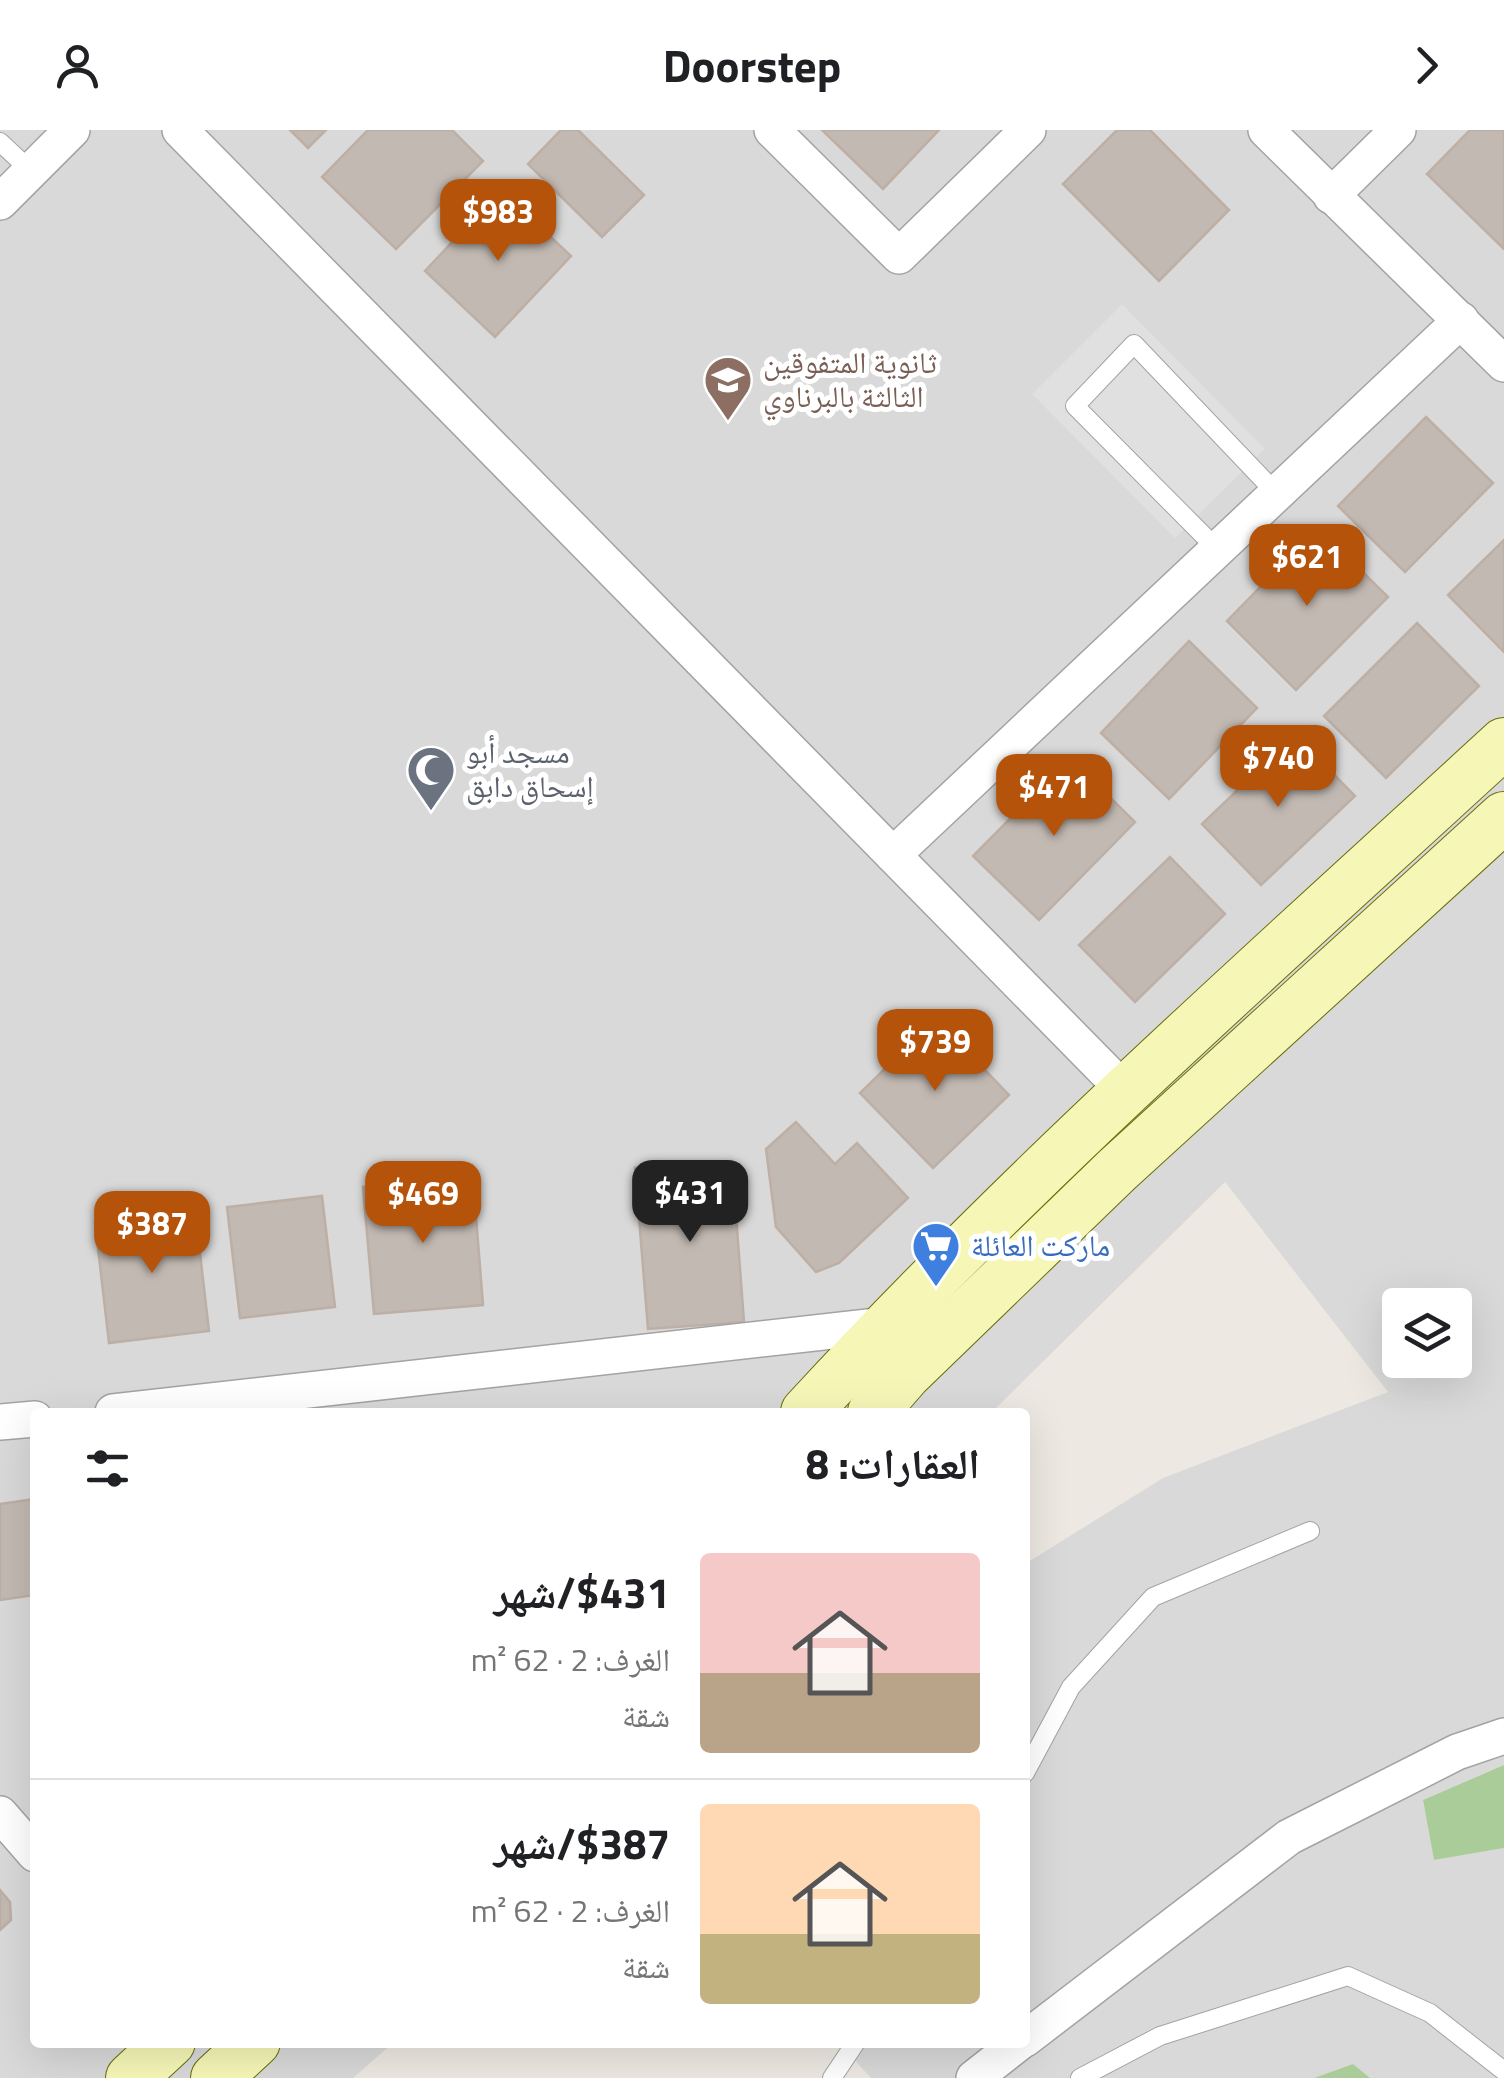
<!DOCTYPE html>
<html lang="ar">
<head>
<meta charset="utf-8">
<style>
	body { margin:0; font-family:"Titillium Web","Noto Naskh Arabic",sans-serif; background:#f6f6f6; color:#202124; direction:rtl; height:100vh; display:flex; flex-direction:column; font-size:38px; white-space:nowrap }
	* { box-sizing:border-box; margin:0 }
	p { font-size:32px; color:#757577 }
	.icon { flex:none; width:55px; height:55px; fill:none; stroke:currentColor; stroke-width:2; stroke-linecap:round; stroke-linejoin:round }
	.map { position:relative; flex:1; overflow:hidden; direction:ltr }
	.panel { position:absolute; left:30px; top:1278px; width:1000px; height:640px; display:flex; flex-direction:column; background:#fff; border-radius:10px; box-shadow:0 10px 40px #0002; direction:rtl }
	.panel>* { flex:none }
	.controls { position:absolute; left:1382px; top:1158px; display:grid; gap:20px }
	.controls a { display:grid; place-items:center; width:90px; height:90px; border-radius:10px; background:#fff; box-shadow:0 10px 40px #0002; font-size:50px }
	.price { position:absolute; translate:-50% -85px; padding:0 22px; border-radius:20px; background:#b45309; color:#fff; font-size:32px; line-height:65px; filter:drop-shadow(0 2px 5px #0008) }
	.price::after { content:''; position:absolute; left:50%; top:60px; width:30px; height:22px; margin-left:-15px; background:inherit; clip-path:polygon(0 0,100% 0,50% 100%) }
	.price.on { background:#222; color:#fff }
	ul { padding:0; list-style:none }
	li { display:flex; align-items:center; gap:30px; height:250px; padding:0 50px }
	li+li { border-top:2px solid #e0e0e0 }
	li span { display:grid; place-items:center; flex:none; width:280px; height:200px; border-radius:10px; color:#555 }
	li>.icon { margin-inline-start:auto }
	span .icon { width:120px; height:120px; fill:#fffc; stroke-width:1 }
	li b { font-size:42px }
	h2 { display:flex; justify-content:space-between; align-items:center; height:120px; padding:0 50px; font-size:42px }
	header { display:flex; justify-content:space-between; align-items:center; height:130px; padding:0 50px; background:#fff; font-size:45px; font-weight:700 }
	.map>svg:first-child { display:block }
	.residential { fill:#dad9d9; fill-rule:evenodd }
	.forest { fill:#a9cc98 }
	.parking { fill:#e0e0e0 }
	.building { fill:#c2b9b2; stroke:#beafa5; stroke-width:2.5 }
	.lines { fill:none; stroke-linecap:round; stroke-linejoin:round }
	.lane-casing { stroke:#a3a3a3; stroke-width:20 }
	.street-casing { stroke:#a3a3a3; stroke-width:38 }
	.secondary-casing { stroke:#676e08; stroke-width:52 }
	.lane { stroke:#fff; stroke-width:18 }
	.street { stroke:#fff; stroke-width:35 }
	.secondary { stroke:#f6f7b7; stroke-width:50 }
	.labels { text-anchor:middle; stroke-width:10; stroke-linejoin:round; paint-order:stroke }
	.education-label { font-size:30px; fill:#785e54; stroke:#fff; text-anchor:start }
	.worship-label { font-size:30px; fill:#5b616d; stroke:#fff; text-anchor:start }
	.shop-label { font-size:30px; fill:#366cbe; stroke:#fff; text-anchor:start }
</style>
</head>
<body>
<header><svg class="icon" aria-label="forward" viewBox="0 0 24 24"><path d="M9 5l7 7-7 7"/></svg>Doorstep<svg class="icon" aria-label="person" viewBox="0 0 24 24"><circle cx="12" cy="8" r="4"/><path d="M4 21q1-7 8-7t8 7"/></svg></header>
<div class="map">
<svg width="1504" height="1948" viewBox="0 0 1504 1948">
	<rect width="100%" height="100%" fill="#ede9e2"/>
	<path class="residential" d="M0,0h1504v1635l-81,35 11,60 70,-12v230h-134l-17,-14 -39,14h-443l-32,-35 186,-1v-478l138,-86 225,-86 -163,-210 -233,230h-957v630l358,1 -40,35h-353zM1400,1175h55v55h-55z"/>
	<g class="forest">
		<polygon points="1504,1635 1504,1718 1434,1730 1423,1670"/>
		<polygon points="1353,1934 1370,1948 1314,1948"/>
	</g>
	<polygon class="parking" points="1122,174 1265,319 1175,408 1032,264"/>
	<g class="building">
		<polygon points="290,0 326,0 308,18"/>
		<polygon points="368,0 452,0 483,31 396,119 322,47"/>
		<polygon points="561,0 578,0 644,65 602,107 528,34"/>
		<polygon points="822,0 939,0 883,59"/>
		<polygon points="1117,0 1150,0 1229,80 1159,151 1063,54"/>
		<polygon points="1470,0 1504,0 1504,119 1427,44"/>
		<polygon points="501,60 571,126 495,207 425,141"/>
		<polygon points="1426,287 1493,353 1405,442 1338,376"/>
		<polygon points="1318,398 1388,467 1296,560 1227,491"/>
		<polygon points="1504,410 1504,522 1448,465"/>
		<polygon points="1417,493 1479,556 1386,648 1324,586"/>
		<polygon points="1189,511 1257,578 1169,669 1101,603"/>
		<polygon points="1295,605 1355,666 1261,755 1202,694"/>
		<polygon points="1070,628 1135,692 1039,790 973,726"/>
		<polygon points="1170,727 1225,784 1135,872 1079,815"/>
		<polygon points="936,889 1009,965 933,1038 860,963"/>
		<polygon points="796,992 835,1034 857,1013 908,1068 839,1133 816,1142 776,1097 766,1019"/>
		<polygon points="732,1031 744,1192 648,1199 635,1038"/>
		<polygon points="473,1048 483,1175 374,1184 363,1057"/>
		<polygon points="322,1066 335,1177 240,1188 227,1077"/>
		<polygon points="195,1080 209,1201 109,1213 95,1092"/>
		<polygon points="35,1369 35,1465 0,1470 0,1374"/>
		<polygon points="0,1760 10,1772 11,1790 0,1800"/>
	</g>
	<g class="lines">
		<g class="lane-casing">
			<g id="lane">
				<polyline points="0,12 31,41"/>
				<polyline points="1218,420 1075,276 1134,214 1277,364"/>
				<polyline points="1025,1643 1071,1557 1153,1467 1310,1401"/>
				<polyline points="832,1948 856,1912"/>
				<polyline points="1080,1948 1160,1906 1348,1846 1430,1883 1504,1941"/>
			</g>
		</g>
		<g class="street-casing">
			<g id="street">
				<polyline points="180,0 1125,961"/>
				<polyline points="772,0 899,126 1028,0"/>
				<polyline points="1266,0 1504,234"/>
				<polyline points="1331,66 1398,0"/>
				<polyline points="0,72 72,0"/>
				<polyline points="893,725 1461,190"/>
				<polyline points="113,1282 886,1195"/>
				<polyline points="0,1292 35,1289"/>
				<polyline points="0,1684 35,1724"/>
				<polyline points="1025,1909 1289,1707 1457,1622 1504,1606"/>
				<polyline points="974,1948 1020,1912"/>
			</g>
		</g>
		<g class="secondary-casing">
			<g id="secondary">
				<path d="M806,1282c218,-237 461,-451 698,-669"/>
				<polyline points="873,1282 906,1244 1117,1040 1504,687"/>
				<polyline points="131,1948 170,1912"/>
				<polyline points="216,1948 255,1912"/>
			</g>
		</g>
		<use href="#lane" class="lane"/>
		<use href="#street" class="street"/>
		<use href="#secondary" class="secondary"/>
	</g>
	<defs>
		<g id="school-pin" transform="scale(2.5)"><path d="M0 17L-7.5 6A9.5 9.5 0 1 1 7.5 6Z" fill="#8d6e63" stroke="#fff"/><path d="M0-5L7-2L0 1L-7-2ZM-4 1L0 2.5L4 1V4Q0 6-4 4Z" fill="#fff"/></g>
		<g id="mosque-pin" transform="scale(2.5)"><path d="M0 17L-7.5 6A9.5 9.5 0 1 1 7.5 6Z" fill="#6b7280" stroke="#fff"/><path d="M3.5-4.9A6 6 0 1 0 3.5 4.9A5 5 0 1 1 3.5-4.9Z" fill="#fff"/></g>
		<g id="supermarket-pin" transform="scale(2.5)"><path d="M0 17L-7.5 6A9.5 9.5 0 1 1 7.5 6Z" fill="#3f7fe0" stroke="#fff"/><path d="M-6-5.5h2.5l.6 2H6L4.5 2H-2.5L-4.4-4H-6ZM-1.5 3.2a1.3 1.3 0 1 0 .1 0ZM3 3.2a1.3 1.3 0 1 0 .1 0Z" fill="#fff"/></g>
	</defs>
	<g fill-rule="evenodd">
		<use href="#school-pin" x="728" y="250"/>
		<use href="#mosque-pin" x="431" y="640"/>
		<use href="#supermarket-pin" x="936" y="1116"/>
	</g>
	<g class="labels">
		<g class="education-label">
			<text x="763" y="243">ثانوية المتفوقين<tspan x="763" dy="34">الثالثة بالبرناوي</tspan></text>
		</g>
		<g class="worship-label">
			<text x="466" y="633">مسجد أبو<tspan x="466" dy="34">إسحاق دابق</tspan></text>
		</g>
		<g class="shop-label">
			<text x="971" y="1126">ماركت العائلة</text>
		</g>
	</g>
</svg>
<div class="controls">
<a><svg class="icon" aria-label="layers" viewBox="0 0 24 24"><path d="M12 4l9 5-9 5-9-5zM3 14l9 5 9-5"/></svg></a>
</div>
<b class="price" style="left:498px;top:134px">$983</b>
<b class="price" style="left:1307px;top:479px">$621</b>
<b class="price" style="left:1278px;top:680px">$740</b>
<b class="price" style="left:1054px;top:709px">$471</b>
<b class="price" style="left:935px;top:964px">$739</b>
<b class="price on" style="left:690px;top:1115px">$431</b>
<b class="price" style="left:423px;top:1116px">$469</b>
<b class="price" style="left:152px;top:1146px">$387</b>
<section class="panel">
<h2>العقارات: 8<svg class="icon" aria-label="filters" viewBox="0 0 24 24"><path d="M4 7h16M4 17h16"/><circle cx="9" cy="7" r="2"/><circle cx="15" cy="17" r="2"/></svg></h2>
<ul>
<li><span style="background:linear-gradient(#f6c9c9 60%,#b9a48a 0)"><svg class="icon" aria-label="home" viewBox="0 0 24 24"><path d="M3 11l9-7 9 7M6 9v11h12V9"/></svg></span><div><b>$431/شهر</b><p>الغرف: 2 · 62 m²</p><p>شقة</p></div></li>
<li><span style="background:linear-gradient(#ffd9b3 65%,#c2b280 0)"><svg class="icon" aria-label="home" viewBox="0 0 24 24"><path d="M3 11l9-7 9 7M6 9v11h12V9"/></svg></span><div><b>$387/شهر</b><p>الغرف: 2 · 62 m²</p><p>شقة</p></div></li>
</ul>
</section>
</div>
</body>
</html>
